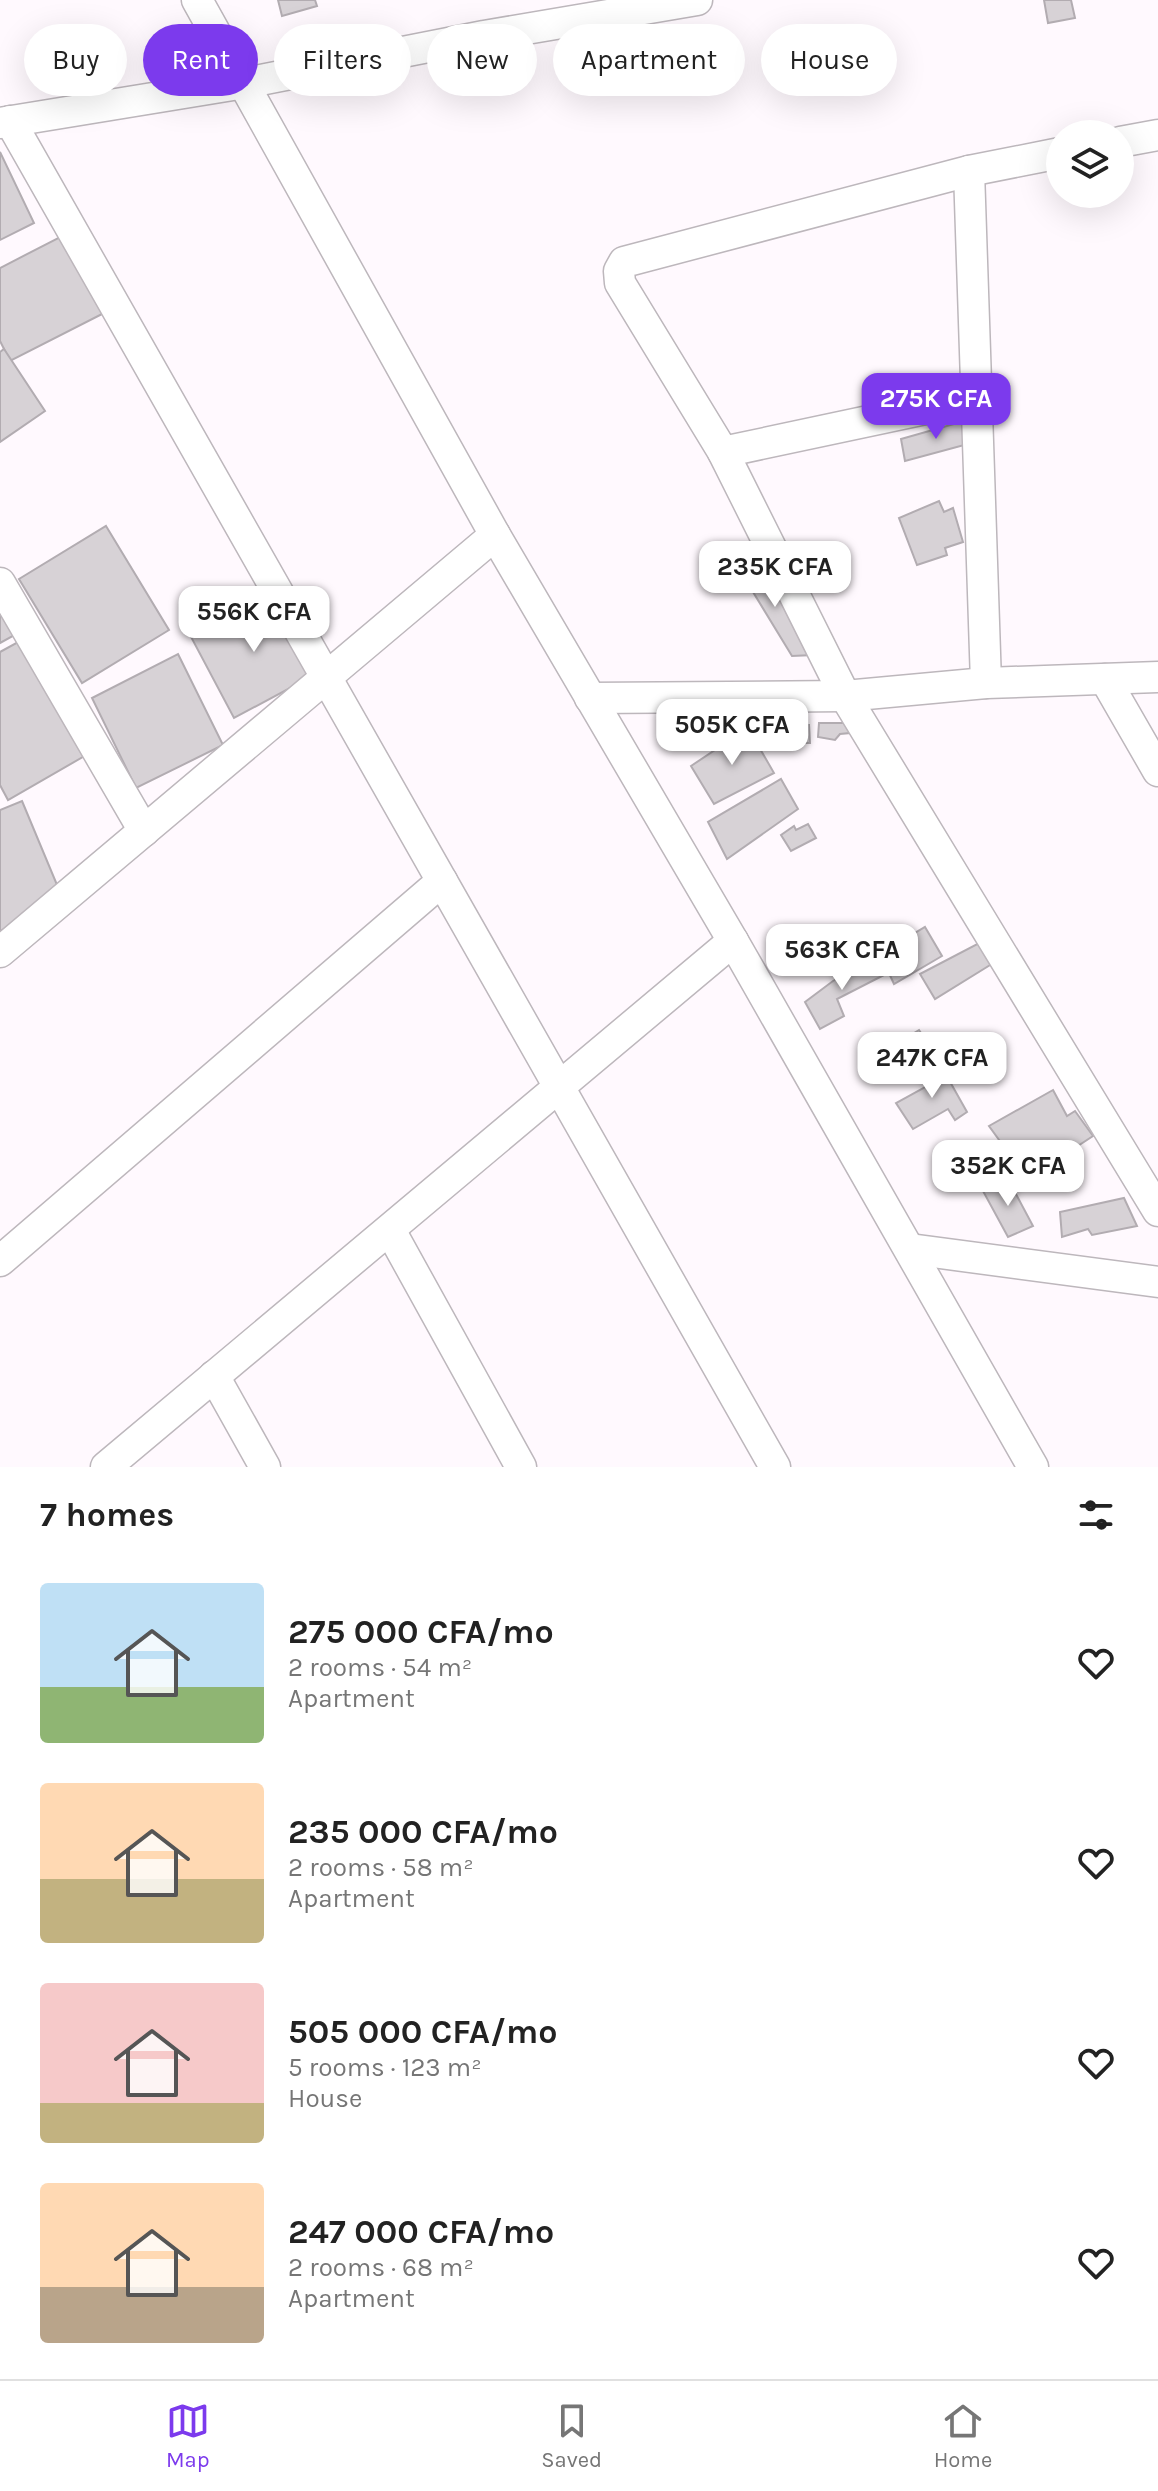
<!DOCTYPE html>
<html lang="en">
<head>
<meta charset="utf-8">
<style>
	body { margin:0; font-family:Karla,sans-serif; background:#f2f2f2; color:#222; height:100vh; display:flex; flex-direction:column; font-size:30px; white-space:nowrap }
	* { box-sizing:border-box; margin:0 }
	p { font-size:26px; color:#767676 }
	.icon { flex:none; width:44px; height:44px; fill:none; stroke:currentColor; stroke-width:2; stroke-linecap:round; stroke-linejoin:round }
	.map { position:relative; height:1467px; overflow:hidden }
	.panel { display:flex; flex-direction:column; background:#fff; flex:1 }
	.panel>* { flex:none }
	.hud { position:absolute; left:24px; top:24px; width:1110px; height:72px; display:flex; gap:16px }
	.tools { position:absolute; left:1046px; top:120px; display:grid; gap:16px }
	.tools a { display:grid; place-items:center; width:88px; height:88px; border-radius:50%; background:#fff; box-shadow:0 8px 32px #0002; font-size:40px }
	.price { position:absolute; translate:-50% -68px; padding:0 18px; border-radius:16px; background:#fff; color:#222; font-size:26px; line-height:52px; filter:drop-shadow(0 2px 4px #0008) }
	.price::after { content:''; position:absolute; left:50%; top:48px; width:24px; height:18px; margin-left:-12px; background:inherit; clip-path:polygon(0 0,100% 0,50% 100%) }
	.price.on { background:#7c3aed; color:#fff }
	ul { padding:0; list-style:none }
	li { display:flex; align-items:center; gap:24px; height:200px; padding:0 40px }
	li span { display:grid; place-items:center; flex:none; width:224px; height:160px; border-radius:8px; color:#555 }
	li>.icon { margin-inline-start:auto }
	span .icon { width:96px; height:96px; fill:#fffc; stroke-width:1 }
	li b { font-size:34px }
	h2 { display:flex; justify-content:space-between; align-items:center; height:96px; padding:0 40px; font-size:34px }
	.tag { padding:0 28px; border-radius:36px; background:#fff; box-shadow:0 8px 32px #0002; font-size:28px; line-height:72px }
	.tag.on { background:#7c3aed; color:#fff }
	.dock { display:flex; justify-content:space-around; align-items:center; height:112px; border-top:2px solid #e0e0e0; background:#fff; font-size:22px; color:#767676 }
	.dock a { display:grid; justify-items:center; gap:4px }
	.dock .on { color:#7c3aed }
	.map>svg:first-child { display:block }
	.building { fill:#d7d2d6; stroke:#b2acb1; stroke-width:2 }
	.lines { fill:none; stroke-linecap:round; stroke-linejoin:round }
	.minor-casing { stroke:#bdb7bc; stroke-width:33 }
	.minor { stroke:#fff; stroke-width:30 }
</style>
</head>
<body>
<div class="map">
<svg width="1158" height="1467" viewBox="0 0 1158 1467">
	<rect width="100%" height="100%" fill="#fff9fe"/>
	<g class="building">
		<polygon points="278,0 315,0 317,6 282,16"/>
		<polygon points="1044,0 1071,0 1075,18 1048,23"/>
		<polygon points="0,152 34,223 0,240"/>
		<polygon points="68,233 108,311 10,361 0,341 0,268"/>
		<polygon points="4,349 45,411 0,442 0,352"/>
		<polygon points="968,420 968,444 905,461 901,439"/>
		<polygon points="939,501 944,512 953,508 963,542 945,548 947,555 917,565 899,518"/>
		<polygon points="106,526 169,630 82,683 19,579"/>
		<polygon points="755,558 813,655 792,656 739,569"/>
		<polygon points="274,590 318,673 234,718 190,635"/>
		<polygon points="0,599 18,633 0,643"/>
		<polygon points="29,636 95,750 8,800 0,785 0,652"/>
		<polygon points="178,654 223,745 136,788 92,698"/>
		<polygon points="819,723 849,723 850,733 840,734 835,740 818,737"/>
		<polygon points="772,724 809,725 810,743 777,743"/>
		<polygon points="748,728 774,773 714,804 691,766"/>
		<polygon points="781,779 798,809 727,859 708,822"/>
		<polygon points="22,801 65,904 0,931 0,810"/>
		<polygon points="808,824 816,838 791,851 781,835 794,826 796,830"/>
		<polygon points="925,927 942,956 894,984 880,954"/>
		<polygon points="983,941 995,962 935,999 920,974"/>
		<polygon points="878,956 886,974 837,999 844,1016 820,1029 805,1002 833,981"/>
		<polygon points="919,1030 938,1059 908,1080 886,1050"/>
		<polygon points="940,1064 967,1112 955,1120 948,1109 913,1129 896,1103 931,1084 924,1073"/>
		<polygon points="1053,1090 1067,1116 1075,1111 1093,1136 1015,1187 991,1150 1002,1144 989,1126"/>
		<polygon points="1008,1179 1033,1226 1008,1237 983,1191"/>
		<polygon points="1124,1198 1137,1226 1092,1235 1088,1229 1062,1237 1060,1212"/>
	</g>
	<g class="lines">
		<g class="minor-casing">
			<g id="minor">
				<polyline points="197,0 495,535 733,941 1033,1467"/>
				<polyline points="10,121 775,1467"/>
				<polyline points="0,123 245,83 484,36 697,0"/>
				<polyline points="1120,142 1158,135"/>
				<polyline points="1060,153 969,171 624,262 619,271 620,283 723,452 845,696 1158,1211"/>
				<polyline points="969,171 986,683"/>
				<polyline points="723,452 977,398"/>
				<polyline points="0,583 144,831"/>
				<polyline points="1105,679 1158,771"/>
				<polyline points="590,698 845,696 986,683 1158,677"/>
				<polyline points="0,952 495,535"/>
				<polyline points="390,1230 521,1467"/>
				<polyline points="910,1249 1158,1282"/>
				<polyline points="0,1261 442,881"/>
				<polyline points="214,1376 265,1467"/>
				<polyline points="106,1467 733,941"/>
			</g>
		</g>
		<use href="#minor" class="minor"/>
	</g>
</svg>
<div class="tools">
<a><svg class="icon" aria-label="layers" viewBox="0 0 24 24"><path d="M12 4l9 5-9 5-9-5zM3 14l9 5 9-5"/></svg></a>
</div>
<b class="price on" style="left:936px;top:441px">275K CFA</b>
<b class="price" style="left:775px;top:609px">235K CFA</b>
<b class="price" style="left:254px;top:654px">556K CFA</b>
<b class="price" style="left:732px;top:767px">505K CFA</b>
<b class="price" style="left:842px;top:992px">563K CFA</b>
<b class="price" style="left:932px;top:1100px">247K CFA</b>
<b class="price" style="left:1008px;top:1208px">352K CFA</b>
<div class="hud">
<a class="tag">Buy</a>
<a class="tag on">Rent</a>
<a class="tag">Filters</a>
<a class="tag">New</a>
<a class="tag">Apartment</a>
<a class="tag">House</a>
</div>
</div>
<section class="panel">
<h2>7 homes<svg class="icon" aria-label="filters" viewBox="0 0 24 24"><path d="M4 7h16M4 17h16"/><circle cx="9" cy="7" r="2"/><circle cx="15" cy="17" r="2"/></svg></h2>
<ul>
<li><span style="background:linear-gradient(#bfe0f5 65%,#8fb573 0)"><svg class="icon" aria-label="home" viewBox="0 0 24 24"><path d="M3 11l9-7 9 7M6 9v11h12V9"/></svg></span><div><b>275 000 CFA/mo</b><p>2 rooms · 54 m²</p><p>Apartment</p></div><svg class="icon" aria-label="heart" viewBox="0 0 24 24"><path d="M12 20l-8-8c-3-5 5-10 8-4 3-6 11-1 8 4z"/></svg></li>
<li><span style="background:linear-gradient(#ffd9b3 60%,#c2b280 0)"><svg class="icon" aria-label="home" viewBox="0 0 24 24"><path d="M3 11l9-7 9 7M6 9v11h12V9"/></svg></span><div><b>235 000 CFA/mo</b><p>2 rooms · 58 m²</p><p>Apartment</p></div><svg class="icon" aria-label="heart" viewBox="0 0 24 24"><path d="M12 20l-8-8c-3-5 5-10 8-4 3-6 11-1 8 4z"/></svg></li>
<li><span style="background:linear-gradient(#f6c9c9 75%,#c2b280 0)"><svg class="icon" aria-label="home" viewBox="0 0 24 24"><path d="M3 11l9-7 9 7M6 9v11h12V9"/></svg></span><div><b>505 000 CFA/mo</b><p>5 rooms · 123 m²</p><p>House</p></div><svg class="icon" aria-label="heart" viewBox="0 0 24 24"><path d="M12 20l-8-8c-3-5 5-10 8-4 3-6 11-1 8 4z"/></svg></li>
<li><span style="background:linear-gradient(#ffd9b3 65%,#b9a48a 0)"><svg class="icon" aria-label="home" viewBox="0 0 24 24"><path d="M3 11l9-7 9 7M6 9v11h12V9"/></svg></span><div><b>247 000 CFA/mo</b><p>2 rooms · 68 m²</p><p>Apartment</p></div><svg class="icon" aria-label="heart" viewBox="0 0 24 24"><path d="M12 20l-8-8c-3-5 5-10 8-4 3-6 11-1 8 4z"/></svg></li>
</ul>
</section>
<nav class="dock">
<a class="on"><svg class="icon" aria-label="map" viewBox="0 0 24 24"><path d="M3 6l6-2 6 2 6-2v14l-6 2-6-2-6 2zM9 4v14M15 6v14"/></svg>Map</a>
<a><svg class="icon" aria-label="saved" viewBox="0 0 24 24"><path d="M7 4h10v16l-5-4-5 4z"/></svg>Saved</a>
<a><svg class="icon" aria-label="home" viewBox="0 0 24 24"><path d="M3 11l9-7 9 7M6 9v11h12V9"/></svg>Home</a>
</nav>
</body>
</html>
